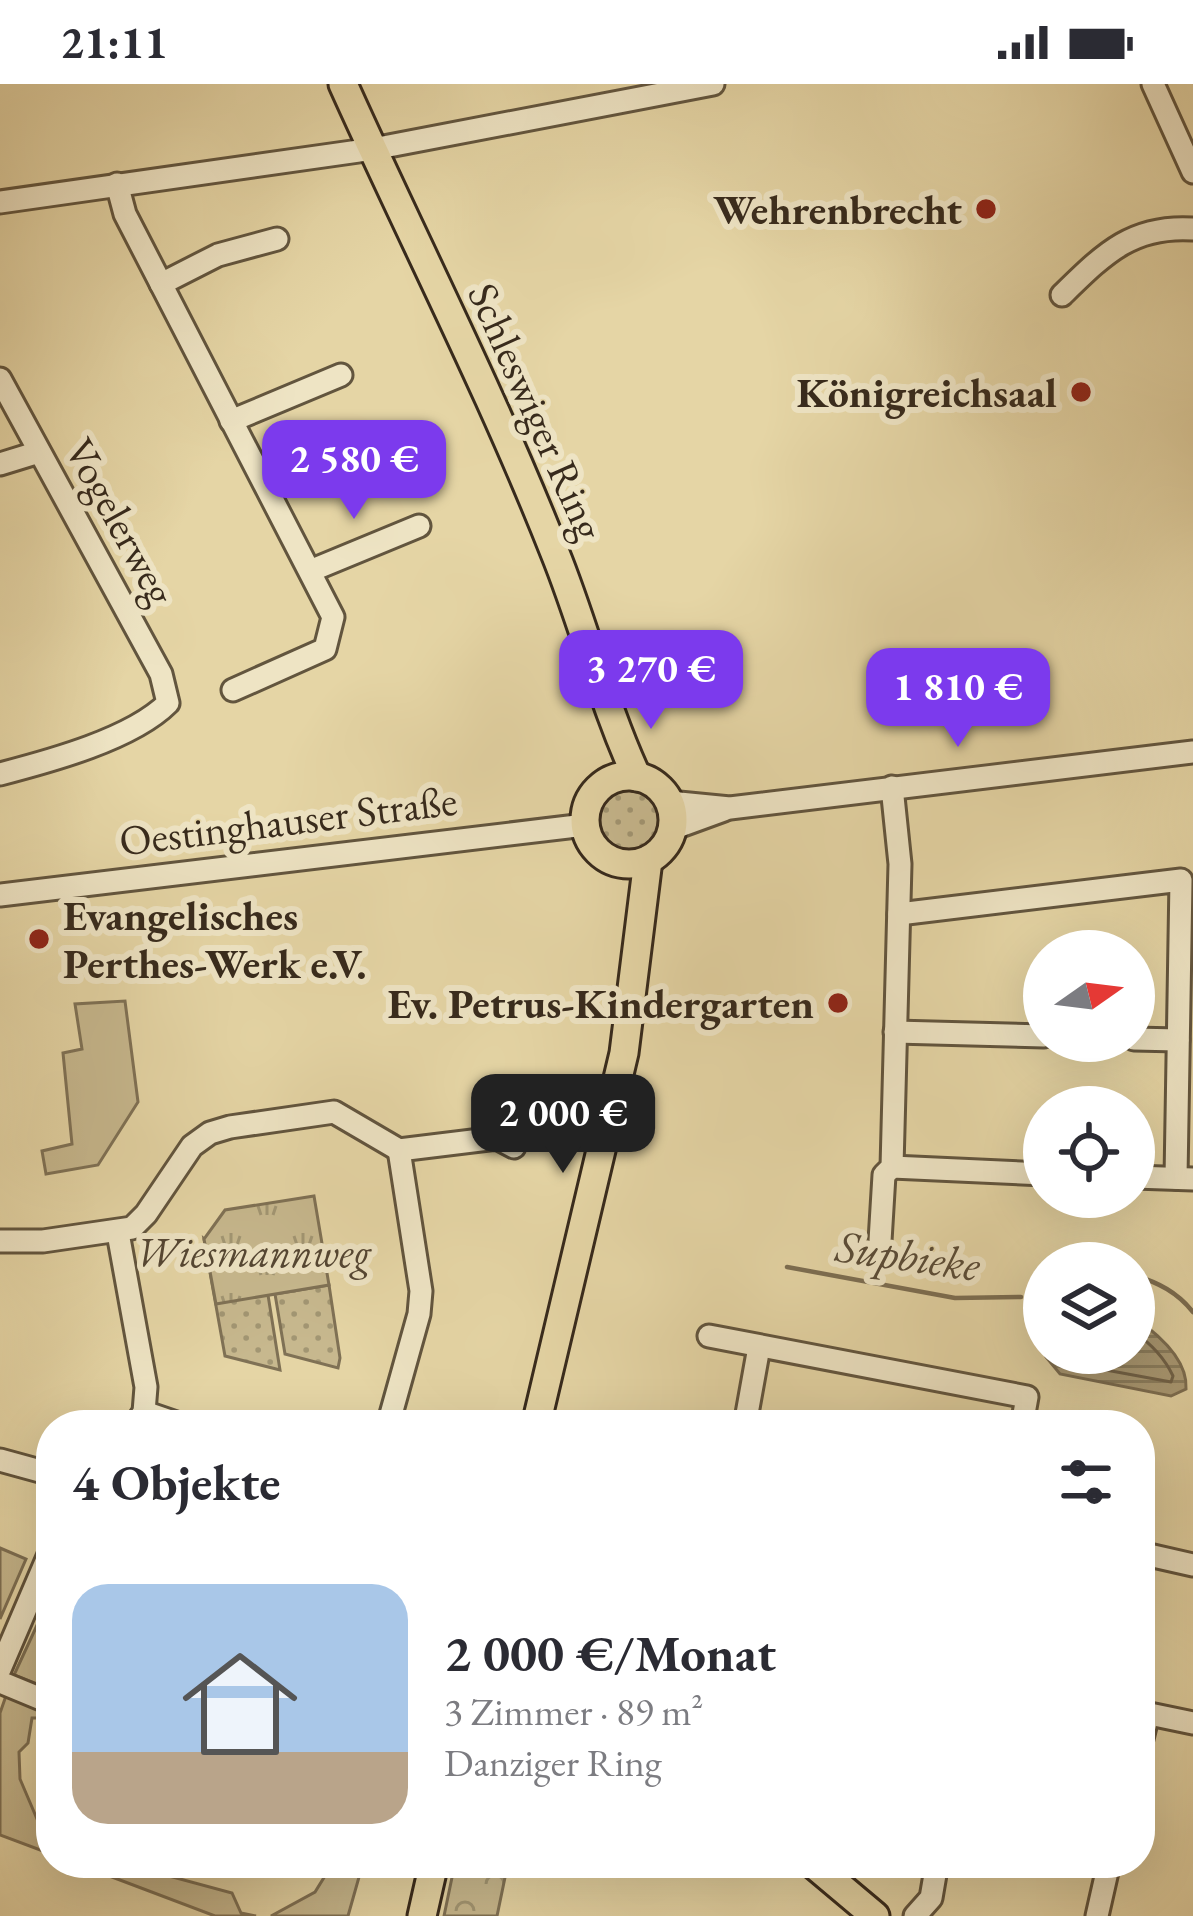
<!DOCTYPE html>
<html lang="de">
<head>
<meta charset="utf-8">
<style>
	body { margin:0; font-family:"EB Garamond",serif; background:#f2f2f3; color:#2b2b33; height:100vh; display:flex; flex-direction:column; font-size:45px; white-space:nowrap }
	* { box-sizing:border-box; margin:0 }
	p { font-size:39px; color:#7c7c81 }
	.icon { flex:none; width:66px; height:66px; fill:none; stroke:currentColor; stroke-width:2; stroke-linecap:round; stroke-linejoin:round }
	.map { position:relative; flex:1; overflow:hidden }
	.sheet { position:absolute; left:36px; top:1326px; width:1119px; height:468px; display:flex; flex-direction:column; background:#fff; border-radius:48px; box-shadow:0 12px 48px #0002 }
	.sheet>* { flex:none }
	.needle { width:78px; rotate:76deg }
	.tools { position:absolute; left:1023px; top:846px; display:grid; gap:24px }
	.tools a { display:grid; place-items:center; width:132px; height:132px; border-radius:50%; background:#fff; box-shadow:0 12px 48px #0002; font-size:60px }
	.price { position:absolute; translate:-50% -102px; padding:0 27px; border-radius:24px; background:#7c3aed; color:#fff; font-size:39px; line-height:78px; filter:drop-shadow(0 3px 6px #0008) }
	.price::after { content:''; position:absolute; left:50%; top:72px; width:36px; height:27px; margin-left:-18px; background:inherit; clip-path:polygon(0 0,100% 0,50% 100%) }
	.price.active { background:#222; color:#fff }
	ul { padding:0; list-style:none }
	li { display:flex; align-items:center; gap:36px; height:300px; padding:0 36px }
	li+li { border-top:3px solid #e1e1e2 }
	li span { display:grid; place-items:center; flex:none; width:336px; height:240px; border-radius:36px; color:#555 }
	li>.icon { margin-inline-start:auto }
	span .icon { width:144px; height:144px; fill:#fffc; stroke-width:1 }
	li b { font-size:51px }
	h2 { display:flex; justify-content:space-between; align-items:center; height:144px; padding:0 36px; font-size:51px }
	.status { display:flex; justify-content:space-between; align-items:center; height:84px; padding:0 60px; background:#fff; direction:ltr }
	.status svg { height:33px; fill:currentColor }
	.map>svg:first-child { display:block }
	.grass { fill:url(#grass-dots); stroke:#7f7155; stroke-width:3 }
	.forest { fill:url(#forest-crowns); stroke:#7f7155; stroke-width:3 }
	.park { fill:url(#park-tufts); stroke:#7f7155; stroke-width:3 }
	.garden { fill:#c7b88e; stroke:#7f7155; stroke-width:3 }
	.water { fill:url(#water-rules); stroke:#7c6e52; stroke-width:3 }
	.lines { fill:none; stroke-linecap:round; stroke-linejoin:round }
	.shore { stroke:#706249; stroke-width:3 }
	.stream { stroke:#7c6e52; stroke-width:4.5 }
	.minor-casing { stroke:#62553e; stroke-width:27 }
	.major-casing { stroke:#372a1c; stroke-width:33 }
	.minor { stroke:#eee4c4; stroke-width:21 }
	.major { stroke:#e5d5a5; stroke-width:27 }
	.poi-dot { fill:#8f2418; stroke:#eee4c4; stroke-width:4.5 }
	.labels { text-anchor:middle; stroke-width:12; stroke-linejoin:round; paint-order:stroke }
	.poi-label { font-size:42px; font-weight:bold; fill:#372a1c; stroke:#eee4c4; text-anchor:end }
	.street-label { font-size:42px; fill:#372a1c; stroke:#eee4c4 }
	.park-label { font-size:42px; font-style:italic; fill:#544633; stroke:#eee4c4 }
	.water-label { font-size:45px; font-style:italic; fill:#5a4c37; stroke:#eee4c4 }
</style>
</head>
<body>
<div class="status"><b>21:11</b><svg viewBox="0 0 49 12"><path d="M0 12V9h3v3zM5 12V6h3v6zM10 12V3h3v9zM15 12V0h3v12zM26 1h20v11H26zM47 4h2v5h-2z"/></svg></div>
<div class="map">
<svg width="1193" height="1832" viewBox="0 0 1193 1832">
	<defs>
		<pattern id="grass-dots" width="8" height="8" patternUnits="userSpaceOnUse" patternTransform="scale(3)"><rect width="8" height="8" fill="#c7b88e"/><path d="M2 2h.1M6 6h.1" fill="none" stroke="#a29673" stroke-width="1.8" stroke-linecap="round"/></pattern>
		<pattern id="forest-crowns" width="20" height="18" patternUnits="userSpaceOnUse" patternTransform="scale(3)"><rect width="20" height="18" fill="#c7b88e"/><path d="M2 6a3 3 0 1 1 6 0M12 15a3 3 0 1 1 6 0" fill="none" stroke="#a29673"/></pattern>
		<pattern id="park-tufts" width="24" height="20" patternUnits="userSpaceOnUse" patternTransform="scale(3)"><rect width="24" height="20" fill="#c7b88e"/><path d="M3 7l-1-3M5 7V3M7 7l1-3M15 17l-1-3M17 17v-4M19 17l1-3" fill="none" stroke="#a29673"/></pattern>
		<pattern id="water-rules" width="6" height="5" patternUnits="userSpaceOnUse" patternTransform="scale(3)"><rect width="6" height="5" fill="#aa9b76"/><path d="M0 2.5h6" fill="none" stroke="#8b7f60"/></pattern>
	</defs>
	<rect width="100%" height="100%" fill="#e5d5a5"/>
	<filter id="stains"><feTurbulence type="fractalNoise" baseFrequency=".00167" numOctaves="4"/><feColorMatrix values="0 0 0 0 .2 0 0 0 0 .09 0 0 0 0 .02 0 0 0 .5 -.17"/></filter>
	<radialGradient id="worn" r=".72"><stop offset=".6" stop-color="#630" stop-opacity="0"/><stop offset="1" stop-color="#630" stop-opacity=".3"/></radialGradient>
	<g class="grass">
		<circle cx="628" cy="737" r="34"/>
		<polygon points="204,1155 268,1211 280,1286 225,1272"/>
		<polygon points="329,1201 340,1274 338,1284 285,1270 275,1210"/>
	</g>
	<polygon class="forest" points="455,1779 508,1779 497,1832 444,1832"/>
	<polygon class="park" points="314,1112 329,1201 216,1220 204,1155 225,1126"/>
	<g class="garden">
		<polygon points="125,917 138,1018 98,1081 46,1090 42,1067 72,1060 63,969 82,965 75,920"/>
		<polygon points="0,1464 26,1475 0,1535"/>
		<polygon points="51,1511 51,1575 37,1600 14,1591"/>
		<polygon points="8,1606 51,1625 51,1634 32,1634 28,1659 19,1668 20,1695 43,1749 51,1747 51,1770 0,1751 0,1629"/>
		<polygon points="75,1779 121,1779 232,1809 241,1829 256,1832 215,1832"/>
		<polygon points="333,1779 363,1779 348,1832 271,1832 315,1808"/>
	</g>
	<path class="water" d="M1135,1234c23,16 53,41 51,71l-15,7 -111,-22 -14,-17v-4h88z"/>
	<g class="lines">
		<path class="shore" d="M1058,1269l10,10 103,19 2,-6c-8,-17 -23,-33 -39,-44"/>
		<g class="stream">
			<polyline points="787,1183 955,1214 1021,1213"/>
			<path d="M1134,1191c25,8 43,17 59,37"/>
		</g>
		<g class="minor-casing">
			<g id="minor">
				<polyline points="1153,0 1193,88"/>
				<polyline points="117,100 125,130 333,533 325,565 233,606"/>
				<polyline points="0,118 373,65 713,0"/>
				<polyline points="161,200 218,171 277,155"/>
				<path d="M1062,211c42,-41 70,-70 131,-66"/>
				<path d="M0,295l161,295 7,29c-36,36 -118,58 -168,71"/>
				<polyline points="231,337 341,291"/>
				<polyline points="0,380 39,368"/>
				<polyline points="310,487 419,442"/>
				<polyline points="669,718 730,724 1193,668"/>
				<polyline points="672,745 724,726"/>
				<polyline points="0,811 585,741"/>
				<polyline points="899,830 1181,796 1176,1094"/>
				<polyline points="895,948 1044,952"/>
				<polyline points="1134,955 1178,956"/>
				<polyline points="892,1083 1044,1090"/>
				<polyline points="1134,1093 1193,1095"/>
				<polyline points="118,1149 146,1303 144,1328 135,1341"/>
				<polyline points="0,1157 43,1157 132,1144 146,1130 192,1062 210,1049 230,1043 334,1028 399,1066 497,1054 514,1063"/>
				<polyline points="880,1157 884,1091 892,1083 900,780 892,703"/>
				<polyline points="709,1252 1027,1313 1022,1341"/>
				<polyline points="144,1328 182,1341"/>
				<polyline points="388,1341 419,1230 421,1207 399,1066"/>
				<polyline points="745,1341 759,1263"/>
				<polyline points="0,1376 51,1390"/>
				<polyline points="1140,1469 1193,1481"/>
				<polyline points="0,1585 51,1466"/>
				<polyline points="0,1598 51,1619"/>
				<polyline points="1140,1628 1193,1639"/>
				<polyline points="1140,1663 1148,1630"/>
				<polyline points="915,1832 931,1814 937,1779"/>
				<polyline points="1097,1832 1109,1779"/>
			</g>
		</g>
		<g class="major-casing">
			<g id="major">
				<path d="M343,0c70,156 149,309 212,469 30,74 48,151 82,224"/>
				<circle cx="629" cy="736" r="44"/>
				<polyline points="536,1341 624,969 648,776"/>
				<polyline points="812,1779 875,1832"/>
				<polyline points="422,1832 434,1779"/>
			</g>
		</g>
		<use href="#minor" class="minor"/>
		<use href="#major" class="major"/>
	</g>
	<g class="poi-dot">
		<circle cx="986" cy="125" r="12"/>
		<circle cx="1081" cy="308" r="12"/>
		<circle cx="39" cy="855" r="12"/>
		<circle cx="838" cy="919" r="12"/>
	</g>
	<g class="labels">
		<g class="poi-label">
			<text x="962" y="140">Wehrenbrecht</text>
			<text x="1057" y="323">Königreichsaal</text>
			<text x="63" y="846" text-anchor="start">Evangelisches<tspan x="63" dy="48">Perthes-Werk e.V.</tspan></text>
			<text x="814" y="934">Ev. Petrus-Kindergarten</text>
		</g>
		<g class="street-label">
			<text transform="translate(537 327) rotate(66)" y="15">Schleswiger Ring</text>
			<text transform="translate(121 437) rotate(61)" y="15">Vogelerweg</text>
			<text transform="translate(288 736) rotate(-7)" y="15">Oestinghauser Straße</text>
		</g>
		<g class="park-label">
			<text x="253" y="1183">Wiesmannweg</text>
		</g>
		<g class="water-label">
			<text transform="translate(908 1171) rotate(8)" y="16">Supbieke</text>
		</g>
	</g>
	<rect width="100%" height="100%" filter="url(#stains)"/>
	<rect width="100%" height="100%" fill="url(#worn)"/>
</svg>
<div class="tools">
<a><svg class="needle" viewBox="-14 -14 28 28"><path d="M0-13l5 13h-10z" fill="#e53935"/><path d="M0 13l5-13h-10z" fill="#7c7c81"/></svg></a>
<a><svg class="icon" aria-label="locate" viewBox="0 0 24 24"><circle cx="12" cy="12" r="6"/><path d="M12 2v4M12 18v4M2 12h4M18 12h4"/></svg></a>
<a><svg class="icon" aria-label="layers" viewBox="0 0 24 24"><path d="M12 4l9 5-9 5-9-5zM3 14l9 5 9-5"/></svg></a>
</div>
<b class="price" style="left:354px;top:438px">2 580 €</b>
<b class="price" style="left:651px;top:648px">3 270 €</b>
<b class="price" style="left:958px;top:666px">1 810 €</b>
<b class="price active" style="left:563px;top:1092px">2 000 €</b>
<section class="sheet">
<h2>4 Objekte<svg class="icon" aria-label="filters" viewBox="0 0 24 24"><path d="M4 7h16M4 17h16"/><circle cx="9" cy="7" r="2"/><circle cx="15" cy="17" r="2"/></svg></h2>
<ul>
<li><span style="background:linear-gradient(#a9c7e8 70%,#b9a48a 0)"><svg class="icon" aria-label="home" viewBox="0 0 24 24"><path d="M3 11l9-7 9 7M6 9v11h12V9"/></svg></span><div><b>2 000 €/Monat</b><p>3 Zimmer · 89 m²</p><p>Danziger Ring</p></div></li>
</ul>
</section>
</div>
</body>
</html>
